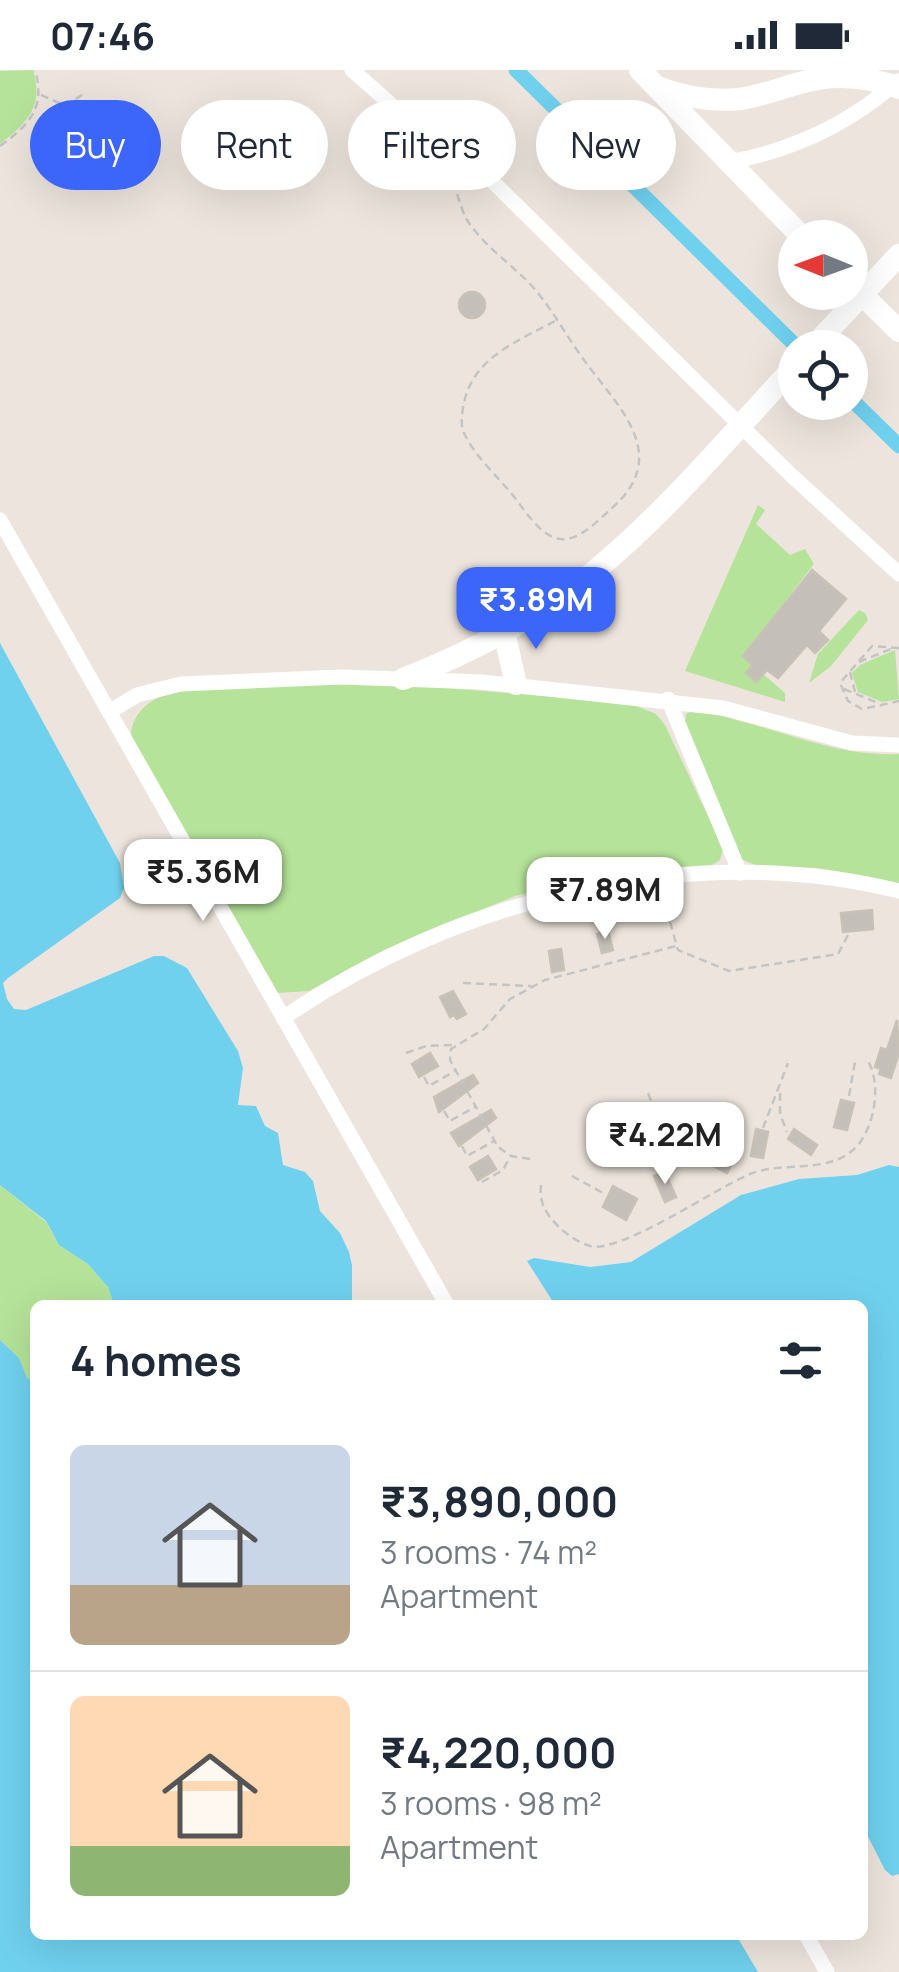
<!DOCTYPE html>
<html lang="en">
<head>
<meta charset="utf-8">
<style>
	body { margin:0; font-family:Manrope,sans-serif; background:#f2f2f3; color:#1f2937; height:100vh; display:flex; flex-direction:column; font-size:38px; white-space:nowrap }
	* { box-sizing:border-box; margin:0 }
	p { font-size:32px; color:#747a83 }
	.icon { flex:none; width:55px; height:55px; fill:none; stroke:currentColor; stroke-width:2; stroke-linecap:round; stroke-linejoin:round }
	.map { position:relative; flex:1; overflow:hidden }
	.sheet { position:absolute; left:30px; top:1230px; width:838px; height:640px; display:flex; flex-direction:column; background:#fff; border-radius:15px; box-shadow:0 10px 40px #0002 }
	.sheet>* { flex:none }
	.guide { position:absolute; left:30px; top:30px; width:840px; height:90px; display:flex; gap:20px }
	.needle { width:65px; rotate:271deg }
	.buttons { position:absolute; left:778px; top:150px; display:grid; gap:20px }
	.buttons a { display:grid; place-items:center; width:90px; height:90px; border-radius:50%; background:#fff; box-shadow:0 10px 40px #0002; font-size:50px }
	.price { position:absolute; translate:-50% -85px; padding:0 22px; border-radius:20px; background:#fff; color:#222; font-size:32px; line-height:65px; filter:drop-shadow(0 2px 5px #0008) }
	.price::after { content:''; position:absolute; left:50%; top:60px; width:30px; height:22px; margin-left:-15px; background:inherit; clip-path:polygon(0 0,100% 0,50% 100%) }
	.price.selected { background:#3c65fa; color:#fff }
	ul { padding:0; list-style:none }
	li { display:flex; align-items:center; gap:30px; height:250px; padding:0 40px }
	li+li { border-top:2px solid #e0e1e3 }
	li span { display:grid; place-items:center; flex:none; width:280px; height:200px; border-radius:15px; color:#555 }
	li>.icon { margin-inline-start:auto }
	span .icon { width:120px; height:120px; fill:#fffc; stroke-width:1 }
	li b { font-size:42px }
	h2 { display:flex; justify-content:space-between; align-items:center; height:120px; padding:0 40px; font-size:42px }
	.pill { padding:0 35px; border-radius:45px; background:#fff; box-shadow:0 10px 40px #0002; font-size:35px; line-height:90px }
	.pill.selected { background:#3c65fa; color:#fff }
	.status { display:flex; justify-content:space-between; align-items:center; height:70px; padding:0 50px; background:#fff; direction:ltr }
	.status svg { height:28px; fill:currentColor }
	.map>svg:first-child { display:block }
	.green { fill:#b5e399 }
	.water { fill:#70d1ef }
	.lines { fill:none; stroke-linecap:round; stroke-linejoin:round }
	.canal { stroke:#70d1ef; stroke-width:15 }
	.building { fill:#c5bfb9; stroke:#c8c1b6; stroke-width:2.5 }
	.path { stroke:#c4c4c4; stroke-width:2.5; stroke-dasharray:8 5; stroke-linecap:butt }
	.street { stroke:#fff; stroke-width:15 }
	.secondary { stroke:#fff; stroke-width:22 }
</style>
</head>
<body>
<div class="status"><b>07:46</b><svg viewBox="0 0 49 12"><path d="M0 12V9h3v3zM5 12V6h3v6zM10 12V3h3v9zM15 12V0h3v12zM26 1h20v11H26zM47 4h2v5h-2z"/></svg></div>
<div class="map">
<svg width="899" height="1902" viewBox="0 0 899 1902">
	<rect width="100%" height="100%" fill="#ede5dd"/>
	<g class="green">
		<path d="M33,0c11,36 -6,53 -33,74v-73z"/>
		<polygon points="758,435 765,440 756,454 790,485 805,479 814,494 743,586 753,595 747,603 763,604 785,623 785,632 685,601"/>
		<polygon points="859,540 865,543 868,550 831,596 809,613 818,584"/>
		<polygon points="895,580 899,629 882,632 858,622 852,603 860,595"/>
		<path d="M323,613l112,4 194,16 27,11 9,11 58,123 -3,12 -8,5 -51,3 -70,10 -76,18 -131,54 -75,41 -32,2 -146,-258c1,-19 15,-33 33,-40 34,-13 119,-10 159,-12z"/>
		<path d="M693,641c70,9 135,47 206,43v129l-81,-15 -60,-2 -17,-7 -56,-136 1,-9z"/>
		<polygon points="0,1115 46,1152 59,1175 88,1194 108,1217 114,1235 35,1235 35,1311 27,1308 19,1288 0,1270"/>
	</g>
	<g class="water">
		<polygon points="0,573 120,793 124,818 120,828 8,908 3,913 7,929 14,939 26,940 154,886 164,886 187,898 238,981 243,998 238,1035 256,1036 265,1056 278,1063 283,1095 305,1102 313,1111 320,1141 340,1163 349,1182 352,1195 352,1235 114,1235 108,1217 88,1194 59,1175 46,1151 0,1115"/>
		<polygon points="889,1095 899,1097 899,1804 892,1806 885,1800 862,1755 862,1235 555,1235 527,1191 534,1188 590,1197 631,1192 741,1125 799,1109 857,1105"/>
		<polygon points="0,1270 19,1288 27,1308 35,1311 35,1865 736,1865 758,1902 0,1902"/>
	</g>
	<g class="lines">
		<g class="canal">
			<polyline points="516,0 798,278"/>
			<polyline points="850,328 899,376"/>
		</g>
	</g>
	<g class="building">
		<circle cx="472" cy="235" r="13"/>
		<polygon points="812,500 846,529 819,561 828,570 815,583 807,575 778,608 767,600 756,612 746,603 753,595 743,586"/>
		<polygon points="872,840 873,859 843,862 841,843"/>
		<polygon points="608,861 613,880 602,883 597,864"/>
		<polygon points="561,879 564,900 552,902 549,881"/>
		<polygon points="453,921 466,944 457,949 454,945 450,947 440,927"/>
		<polygon points="897,950 899,983 891,1008 879,1004 881,999 875,997 881,978 887,980"/>
		<polygon points="430,983 438,996 419,1007 412,994"/>
		<polygon points="473,1005 478,1013 439,1042 434,1027"/>
		<polygon points="841,1030 854,1033 847,1060 834,1057"/>
		<polygon points="491,1040 496,1048 459,1076 451,1063"/>
		<polygon points="756,1059 768,1062 763,1088 751,1086"/>
		<polygon points="794,1059 817,1075 811,1085 788,1069"/>
		<polygon points="708,1080 732,1093 727,1103 702,1090"/>
		<polygon points="488,1086 496,1099 478,1110 470,1097"/>
		<polygon points="665,1102 676,1127 665,1132 654,1106"/>
		<polygon points="613,1116 637,1129 626,1150 603,1137"/>
	</g>
	<g class="lines">
		<g class="path">
			<polyline points="41,25 66,36 86,22"/>
			<path d="M0,76c29,-21 46,-38 35,-76"/>
			<path d="M450,99c5,16 9,36 17,51 15,24 44,44 64,65 21,23 35,51 53,75 34,47 89,95 27,149 -14,12 -31,32 -51,30 -20,-2 -37,-32 -49,-46 -15,-18 -37,-38 -47,-60 -4,-9 -2,-20 0,-30 9,-46 56,-63 93,-83"/>
			<polyline points="899,578 872,576 840,613 848,631 862,639 899,631"/>
			<polyline points="859,592 893,578"/>
			<polyline points="850,602 855,622"/>
			<polyline points="844,619 878,633"/>
			<polyline points="670,852 678,880 729,901 838,884 849,863"/>
			<polyline points="463,913 531,916"/>
			<polyline points="406,983 426,976 453,975"/>
			<polyline points="424,1007 429,1016 455,1001"/>
			<path d="M648,1023c10,28 28,45 52,61"/>
			<polyline points="780,1023 780,1044 787,1062"/>
			<polyline points="849,1026 855,992"/>
			<polyline points="444,1041 450,1051 475,1037"/>
			<polyline points="654,1042 657,1099"/>
			<polyline points="763,1058 788,993"/>
			<polyline points="462,1076 467,1086 494,1071"/>
			<polyline points="530,1089 511,1086 498,1077 450,990 451,979 484,959 510,929 545,910 676,876"/>
			<polyline points="572,1106 605,1124"/>
			<polyline points="482,1112 503,1100 510,1087"/>
			<path d="M541,1115c-2,18 5,29 17,41 8,8 21,17 32,20 30,8 126,-58 160,-72 32,-13 76,0 103,-24 22,-19 30,-69 13,-92"/>
		</g>
		<g class="street">
			<polyline points="352,0 420,60 492,111 790,404 899,504"/>
			<path d="M728,92c64,-11 120,-37 170,-81"/>
			<polyline points="0,450 447,1235"/>
			<polyline points="668,629 740,803"/>
			<polyline points="109,642 137,625 181,614 341,607 482,612 723,638 852,673 899,675"/>
			<path d="M283,948c174,-119 408,-179 616,-127"/>
			<polyline points="806,1865 827,1902"/>
		</g>
		<g class="secondary">
			<polyline points="640,0 803,168"/>
			<path d="M657,17c27,10 54,15 83,12 21,-3 40,-11 60,-16 33,-10 67,-7 99,5"/>
			<polyline points="850,213 899,261"/>
			<polyline points="812,278 899,185"/>
			<polyline points="504,562 516,614"/>
			<path d="M403,609c67,-26 131,-59 188,-105 75,-61 138,-137 204,-208"/>
		</g>
	</g>
</svg>
<div class="buttons">
<a><svg class="needle" viewBox="-14 -14 28 28"><path d="M0-13l5 13h-10z" fill="#e53935"/><path d="M0 13l5-13h-10z" fill="#747a83"/></svg></a>
<a><svg class="icon" aria-label="locate" viewBox="0 0 24 24"><circle cx="12" cy="12" r="6"/><path d="M12 2v4M12 18v4M2 12h4M18 12h4"/></svg></a>
</div>
<b class="price selected" style="left:536px;top:582px">₹3.89M</b>
<b class="price" style="left:203px;top:854px">₹5.36M</b>
<b class="price" style="left:605px;top:872px">₹7.89M</b>
<b class="price" style="left:665px;top:1117px">₹4.22M</b>
<div class="guide">
<a class="pill selected">Buy</a>
<a class="pill">Rent</a>
<a class="pill">Filters</a>
<a class="pill">New</a>
</div>
<section class="sheet">
<h2>4 homes<svg class="icon" aria-label="filters" viewBox="0 0 24 24"><path d="M4 7h16M4 17h16"/><circle cx="9" cy="7" r="2"/><circle cx="15" cy="17" r="2"/></svg></h2>
<ul>
<li><span style="background:linear-gradient(#c9d6e8 70%,#b9a48a 0)"><svg class="icon" aria-label="home" viewBox="0 0 24 24"><path d="M3 11l9-7 9 7M6 9v11h12V9"/></svg></span><div><b>₹3,890,000</b><p>3 rooms · 74 m²</p><p>Apartment</p></div></li>
<li><span style="background:linear-gradient(#ffd9b3 75%,#8fb573 0)"><svg class="icon" aria-label="home" viewBox="0 0 24 24"><path d="M3 11l9-7 9 7M6 9v11h12V9"/></svg></span><div><b>₹4,220,000</b><p>3 rooms · 98 m²</p><p>Apartment</p></div></li>
</ul>
</section>
</div>
</body>
</html>
